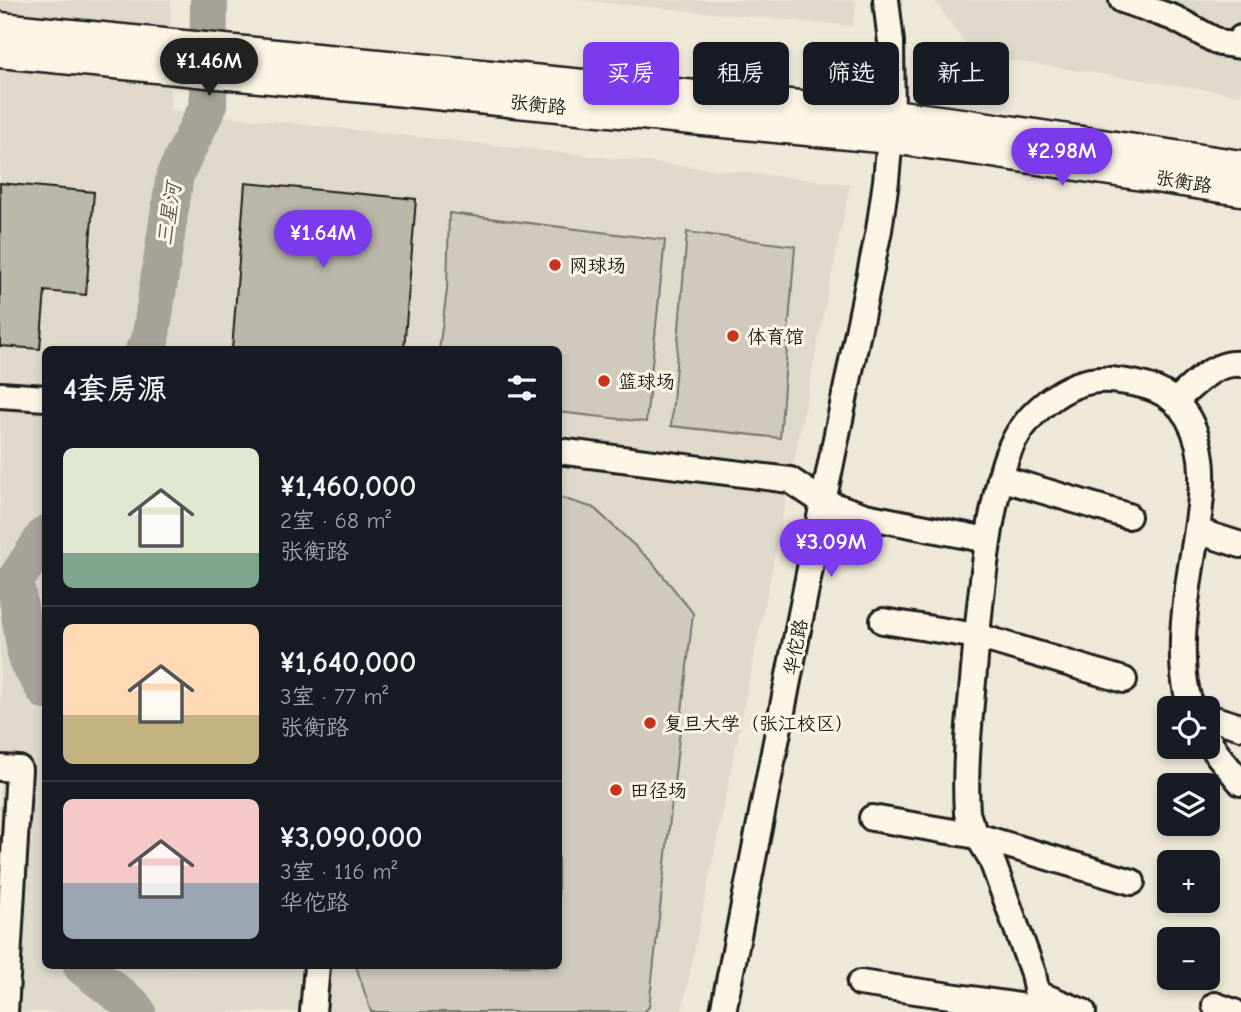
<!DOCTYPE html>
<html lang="zh">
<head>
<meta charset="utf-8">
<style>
	body { margin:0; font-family:"Comic Neue","LXGW WenKai TC",sans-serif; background:#20242c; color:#f1f3f6; height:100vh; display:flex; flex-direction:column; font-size:26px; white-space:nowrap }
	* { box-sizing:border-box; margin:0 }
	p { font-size:23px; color:#9ea1a6 }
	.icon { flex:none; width:38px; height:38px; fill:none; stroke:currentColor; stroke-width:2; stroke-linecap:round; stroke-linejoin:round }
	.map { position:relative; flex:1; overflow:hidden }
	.side { position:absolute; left:42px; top:346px; width:520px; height:623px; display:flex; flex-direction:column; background:#171b24; border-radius:10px; box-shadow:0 4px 10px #0003 }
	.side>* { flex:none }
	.guide { position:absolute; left:583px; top:42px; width:553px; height:63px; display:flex; gap:14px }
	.tools { position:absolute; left:1157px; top:696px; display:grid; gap:14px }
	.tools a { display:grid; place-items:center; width:63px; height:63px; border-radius:10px; background:#171b24; box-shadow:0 4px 10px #0003; font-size:35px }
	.price { position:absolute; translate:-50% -60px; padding:0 16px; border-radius:24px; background:#7c3aed; color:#fff; font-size:23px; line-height:46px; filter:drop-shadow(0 2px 4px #0008) }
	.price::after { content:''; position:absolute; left:50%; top:42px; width:21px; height:16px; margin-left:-10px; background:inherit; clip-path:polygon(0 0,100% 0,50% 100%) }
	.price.current { background:#222; color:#fff }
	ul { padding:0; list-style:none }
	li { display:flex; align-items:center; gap:21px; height:175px; padding:0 21px }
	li+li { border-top:2px solid #363941 }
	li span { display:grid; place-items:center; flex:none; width:196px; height:140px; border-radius:10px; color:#555 }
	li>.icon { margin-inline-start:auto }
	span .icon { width:84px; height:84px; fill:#fffc; stroke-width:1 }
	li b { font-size:30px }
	h2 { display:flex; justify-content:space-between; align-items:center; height:84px; padding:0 21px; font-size:30px }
	.pill { padding:0 24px; border-radius:10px; background:#171b24; box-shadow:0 4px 10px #0003; font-size:24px; line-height:63px }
	.pill.current { background:#7c3aed; color:#fff }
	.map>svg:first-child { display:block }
	.built { fill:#ded9cb; fill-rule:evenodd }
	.green { fill:#cfcabd; stroke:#76736c; stroke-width:2 }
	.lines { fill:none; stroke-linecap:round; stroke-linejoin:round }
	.river { stroke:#a7a299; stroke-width:38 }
	.building { fill:#bab6aa; stroke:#1c1c1c; stroke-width:2 }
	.minor-casing { stroke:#1c1c1c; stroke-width:30 }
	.major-casing { stroke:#1c1c1c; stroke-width:35 }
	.minor { stroke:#fcf5e5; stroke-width:24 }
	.major { stroke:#fcf5e5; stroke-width:30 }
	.poi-dot { fill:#c8321e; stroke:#fcf5e5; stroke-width:2.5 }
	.labels { text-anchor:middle; stroke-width:6; stroke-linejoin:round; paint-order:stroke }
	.street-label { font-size:19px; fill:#1c1c1c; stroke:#fcf5e5 }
	.poi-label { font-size:19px; fill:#1c1c1c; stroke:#fcf5e5; text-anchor:start }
	.water-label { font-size:21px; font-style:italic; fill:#5b5854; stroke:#fcf5e5 }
</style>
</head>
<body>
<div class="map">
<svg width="1241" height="1012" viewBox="0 0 1241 1012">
	<rect width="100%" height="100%" fill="#eee8d9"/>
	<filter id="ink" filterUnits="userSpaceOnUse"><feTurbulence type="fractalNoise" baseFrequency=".0143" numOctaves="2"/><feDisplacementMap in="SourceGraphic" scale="14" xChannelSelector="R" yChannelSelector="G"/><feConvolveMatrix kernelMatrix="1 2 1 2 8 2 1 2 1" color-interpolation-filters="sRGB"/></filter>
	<g filter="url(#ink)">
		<g class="built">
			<path d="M0,0h171l-1,110 680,74 -168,828h-682zM46,350h512v616h-512z"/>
			<polygon points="577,0 856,0 856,7 852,26"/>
			<polygon points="934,0 1241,0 1241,95 974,55"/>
		</g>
		<g class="green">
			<polygon points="449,213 665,240 646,422 558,412 558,350 439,350 447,290"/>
			<polygon points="687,232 795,246 780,438 671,426"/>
			<polygon points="558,497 594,508 652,562 693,613 649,1007 644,1012 371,1012 356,966 558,966"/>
		</g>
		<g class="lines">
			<g class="river">
				<polyline points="144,350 150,341 175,175 208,106 209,0"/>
				<polyline points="46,534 15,581 27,660 46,691"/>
				<polyline points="82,966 131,1004 137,1012"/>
			</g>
		</g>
		<g class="building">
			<polygon points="0,183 94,192 86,295 45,291 40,349 0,346"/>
			<polygon points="245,183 416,199 404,350 232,350"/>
		</g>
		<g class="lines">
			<g class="minor-casing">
				<g id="minor">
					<polyline points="1122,0 1174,18 1220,43 1240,46 1241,38"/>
					<polyline points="0,395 46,398"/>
					<path d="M1175,401c19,-16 39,-40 66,-37"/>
					<polyline points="558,451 790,480 823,502 865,516 988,540"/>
					<polyline points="1000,478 1128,516"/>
					<polyline points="1197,531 1241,545"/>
					<polyline points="883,621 977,636 1124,680"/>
					<polyline points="1208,717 1241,727"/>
					<polyline points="1208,739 1218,755 1241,783"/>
					<polyline points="0,768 19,769 5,1012"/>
					<polyline points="872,818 977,836 1132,882"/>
					<polyline points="860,983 1040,1009"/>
					<polyline points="1038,994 1083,1012"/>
					<polyline points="1215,1005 1234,1012"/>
					<polyline points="313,1012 317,966"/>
					<polyline points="723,1012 823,502 879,230 886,181 892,115 891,42 886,0"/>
					<path d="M1040,1012l-7,-39 -42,-115 -20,-33 -4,-12c-3,-48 3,-96 7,-143 4,-49 9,-98 17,-147 4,-22 8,-45 16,-67 15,-40 59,-80 104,-76 31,3 60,9 77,38 21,37 14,78 8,118 -8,49 -23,126 -4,173"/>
				</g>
			</g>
			<g class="major-casing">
				<g id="major">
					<polyline points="0,28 892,115 969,125 1241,166"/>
					<polyline points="0,52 890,138 966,148 1241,190"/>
				</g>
			</g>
			<use href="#minor" class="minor"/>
			<use href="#major" class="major"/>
		</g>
	</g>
	<g class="poi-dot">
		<circle cx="555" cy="265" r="7"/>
		<circle cx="733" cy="336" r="7"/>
		<circle cx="604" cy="381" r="7"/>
		<circle cx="650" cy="723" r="7"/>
		<circle cx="616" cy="790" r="7"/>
	</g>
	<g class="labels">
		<g class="street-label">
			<text transform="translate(538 104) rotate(6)" y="7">张衡路</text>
			<text transform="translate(1184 181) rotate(9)" y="7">张衡路</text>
			<text transform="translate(795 647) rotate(-79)" y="7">华佗路</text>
		</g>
		<g class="poi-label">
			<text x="569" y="272">网球场</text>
			<text x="747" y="343">体育馆</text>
			<text x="618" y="388">篮球场</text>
			<text x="664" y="730">复旦大学（张江校区）</text>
			<text x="630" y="797">田径场</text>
		</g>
		<g class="water-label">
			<text transform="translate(169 214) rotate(-81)" y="7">三星河</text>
		</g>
	</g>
</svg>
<div class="tools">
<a><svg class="icon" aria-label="locate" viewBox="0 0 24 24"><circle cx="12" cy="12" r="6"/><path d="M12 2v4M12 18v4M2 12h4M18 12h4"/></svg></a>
<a><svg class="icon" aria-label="layers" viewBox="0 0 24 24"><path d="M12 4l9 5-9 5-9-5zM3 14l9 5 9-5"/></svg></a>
<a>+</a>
<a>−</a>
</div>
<b class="price current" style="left:209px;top:98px">¥1.46M</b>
<b class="price" style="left:1062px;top:188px">¥2.98M</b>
<b class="price" style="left:323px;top:270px">¥1.64M</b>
<b class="price" style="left:831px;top:579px">¥3.09M</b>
<div class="guide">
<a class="pill current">买房</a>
<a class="pill">租房</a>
<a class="pill">筛选</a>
<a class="pill">新上</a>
</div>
<section class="side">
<h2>4套房源<svg class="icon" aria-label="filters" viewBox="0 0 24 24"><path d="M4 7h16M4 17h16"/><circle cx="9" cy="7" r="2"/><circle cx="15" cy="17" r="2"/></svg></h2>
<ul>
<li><span style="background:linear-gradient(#dfe7d0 75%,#7fa58c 0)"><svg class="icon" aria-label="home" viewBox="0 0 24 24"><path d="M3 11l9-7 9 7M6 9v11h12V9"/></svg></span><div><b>¥1,460,000</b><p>2室 · 68 m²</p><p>张衡路</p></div></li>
<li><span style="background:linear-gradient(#ffd9b3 65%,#c2b280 0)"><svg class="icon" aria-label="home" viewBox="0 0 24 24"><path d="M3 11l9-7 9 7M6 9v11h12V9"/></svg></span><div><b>¥1,640,000</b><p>3室 · 77 m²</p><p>张衡路</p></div></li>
<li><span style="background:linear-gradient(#f6c9c9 60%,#9aa5b1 0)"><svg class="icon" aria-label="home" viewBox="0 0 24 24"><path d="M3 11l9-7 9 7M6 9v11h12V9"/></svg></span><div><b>¥3,090,000</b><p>3室 · 116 m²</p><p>华佗路</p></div></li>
</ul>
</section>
</div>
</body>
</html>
